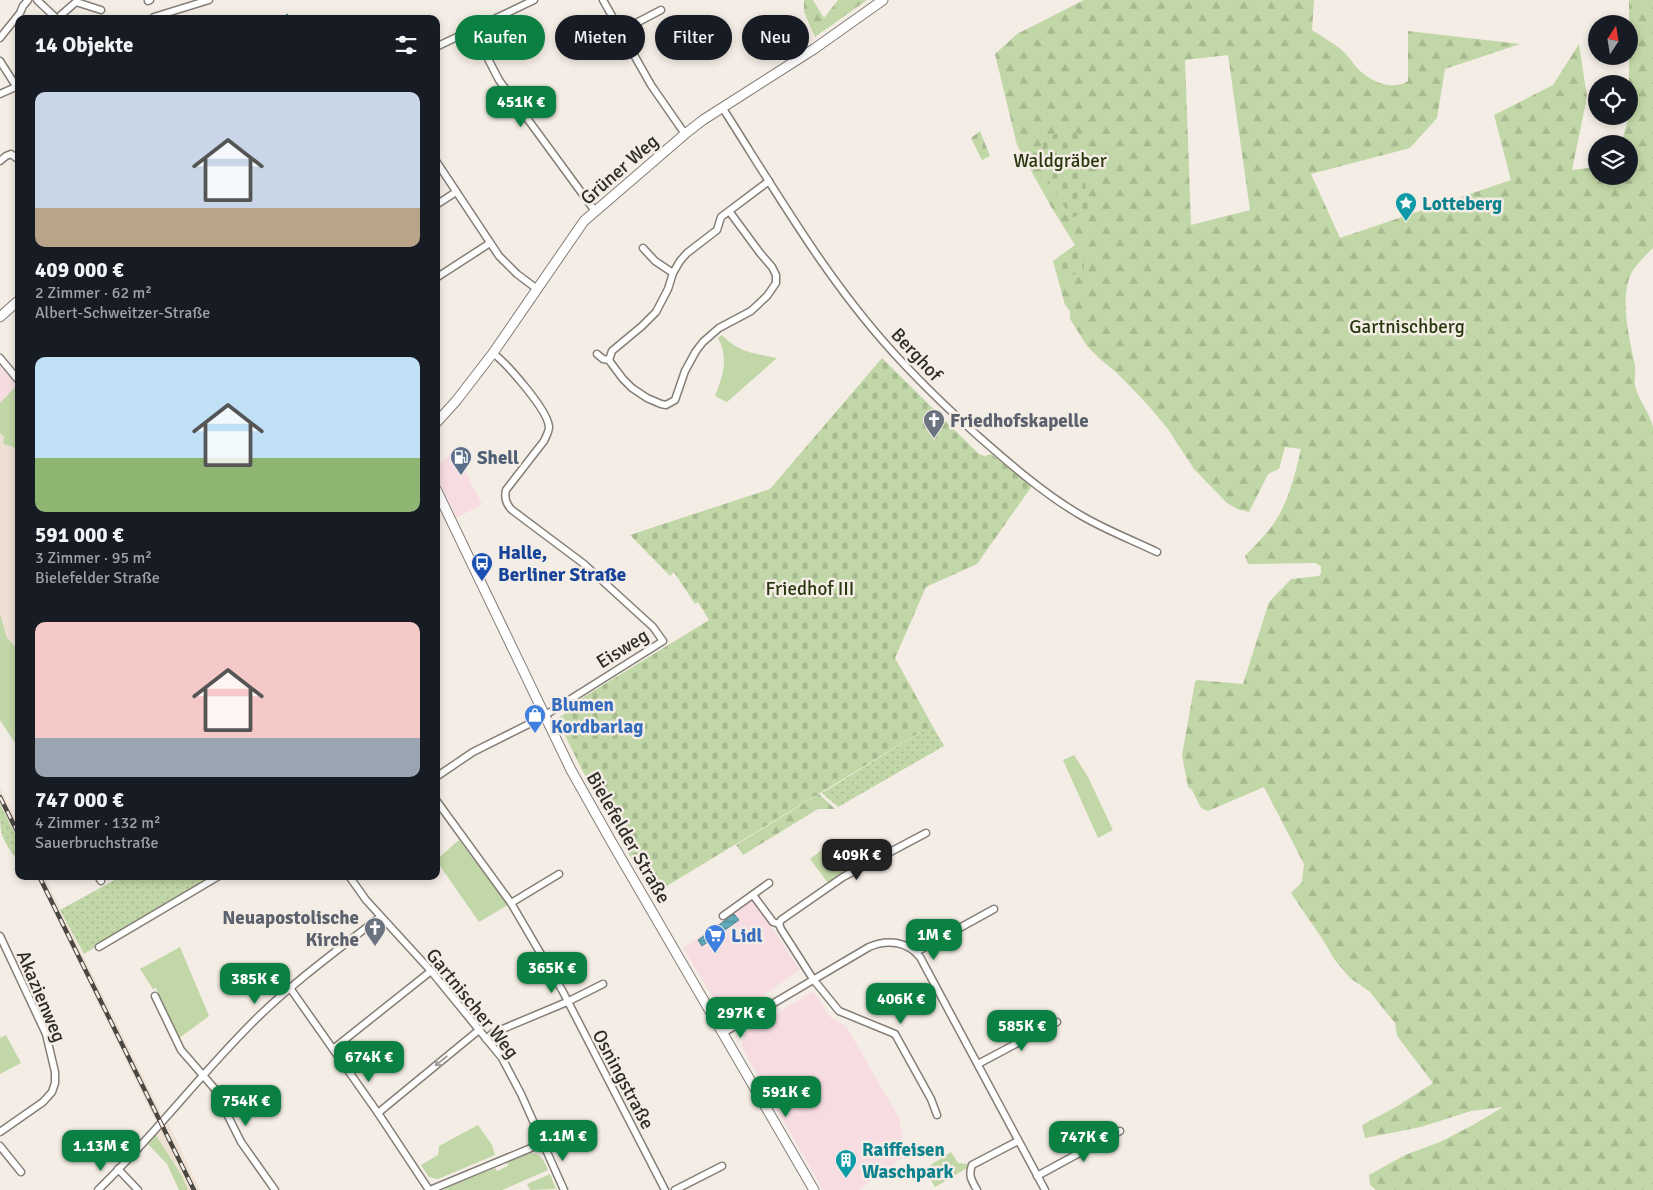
<!DOCTYPE html>
<html lang="de">
<head>
<meta charset="utf-8">
<style>
	body { margin:0; font-family:Signika,sans-serif; background:#20242c; color:#f1f3f6; height:100vh; display:flex; flex-direction:column; font-size:19px; white-space:nowrap }
	* { box-sizing:border-box; margin:0 }
	p { font-size:16px; color:#9ea1a6 }
	.icon { flex:none; width:28px; height:28px; fill:none; stroke:currentColor; stroke-width:2; stroke-linecap:round; stroke-linejoin:round }
	.map { position:relative; flex:1; overflow:hidden }
	.details { position:absolute; left:15px; top:15px; width:425px; height:865px; display:flex; flex-direction:column; background:#171b24; border-radius:10px; box-shadow:0 2px 8px #0003 }
	.details>* { flex:none }
	.banner { position:absolute; left:455px; top:15px; width:475px; height:45px; display:flex; gap:10px }
	.needle { width:32px; rotate:12deg }
	.buttons { position:absolute; left:1588px; top:15px; display:grid; gap:10px }
	.buttons a { display:grid; place-items:center; width:50px; height:50px; border-radius:50%; background:#171b24; box-shadow:0 2px 8px #0003; font-size:25px }
	.price { position:absolute; translate:-50% -42px; padding:0 11px; border-radius:10px; background:#0b8043; color:#fff; font-size:16px; line-height:32px; filter:drop-shadow(0 1px 2px #0008) }
	.price::after { content:''; position:absolute; left:50%; top:30px; width:15px; height:11px; margin-left:-8px; background:inherit; clip-path:polygon(0 0,100% 0,50% 100%) }
	.price.on { background:#222; color:#fff }
	ul { padding:0; list-style:none }
	li { display:grid; align-content:center; gap:10px; height:265px; padding:0 20px }
	li span { display:grid; place-items:center; height:155px; border-radius:10px; color:#555 }
	li>.icon { margin-inline-start:auto }
	span .icon { width:90px; height:90px; fill:#fffc; stroke-width:1 }
	li b { font-size:21px }
	h2 { display:flex; justify-content:space-between; align-items:center; height:60px; padding:0 20px; font-size:21px }
	.pill { padding:0 18px; border-radius:22px; background:#171b24; box-shadow:0 2px 8px #0003; font-size:18px; line-height:45px }
	.pill.on { background:#0b8043; color:#fff }
	.map>svg:first-child { display:block }
	.commercial { fill:#f7dde2 }
	.built { fill:#eee1d4 }
	.green { fill:#c2d7a7 }
	.forest { fill:url(#forest-firs); fill-rule:evenodd }
	.cemetery { fill:url(#cemetery-stones) }
	.garden { fill:url(#garden-dots) }
	.water { fill:url(#water-rules); stroke:#51858f }
	.lines { fill:none; stroke-linecap:round; stroke-linejoin:round }
	.stream { stroke:#51858f; stroke-width:2.5 }
	.street-casing { stroke:#857e77; stroke-width:9 }
	.secondary-casing { stroke:#857e77; stroke-width:11 }
	.street { stroke:#fff; stroke-width:6 }
	.secondary { stroke:#fff; stroke-width:9 }
	.rail-casing { stroke:#4a4743; stroke-width:4.5 }
	.rail { stroke:#f4ede5; stroke-width:2.5; stroke-dasharray:8; stroke-linecap:butt }
	.oneway { stroke:#a1a09e }
	.labels { text-anchor:middle; stroke-width:5; stroke-linejoin:round; paint-order:stroke }
	.park-label { font-size:19px; fill:#28370e; stroke:#f4ede5 }
	.street-label { font-size:19px; fill:#2e2b28; stroke:#f4ede5 }
	.culture-label { font-size:19px; font-weight:bold; fill:#0d838f; stroke:#f4ede5; text-anchor:start }
	.worship-label { font-size:19px; font-weight:bold; fill:#5b616d; stroke:#f4ede5; text-anchor:start }
	.service-label { font-size:19px; font-weight:bold; fill:#4e5e75; stroke:#f4ede5; text-anchor:start }
	.transit-label { font-size:19px; font-weight:bold; fill:#164399; stroke:#f4ede5; text-anchor:start }
	.shop-label { font-size:19px; font-weight:bold; fill:#366cbe; stroke:#f4ede5; text-anchor:start }
</style>
</head>
<body>
<div class="map">
<svg width="1653" height="1190" viewBox="0 0 1653 1190">
	<defs>
		<pattern id="forest-firs" width="22" height="20" patternUnits="userSpaceOnUse" patternTransform="scale(1.25)"><rect width="22" height="20" fill="#c2d7a7"/><path d="M5 1l3.5 6h-7zM16 11l3.5 6h-7z" fill="#a7b990"/></pattern>
		<pattern id="cemetery-stones" width="16" height="16" patternUnits="userSpaceOnUse" patternTransform="scale(1.25)"><rect width="16" height="16" fill="#c2d7a7"/><path d="M2 7V4a2 2 0 0 1 4 0v3zM10 15v-3a2 2 0 0 1 4 0v3z" fill="#a7b990"/></pattern>
		<pattern id="garden-dots" width="8" height="8" patternUnits="userSpaceOnUse" patternTransform="scale(1.25)"><rect width="8" height="8" fill="#c2d7a7"/><path d="M2 2h.1M6 6h.1" fill="none" stroke="#a7b990" stroke-width="1.8" stroke-linecap="round"/></pattern>
		<pattern id="water-rules" width="6" height="5" patternUnits="userSpaceOnUse" patternTransform="scale(1.25)"><rect width="6" height="5" fill="#60abbb"/><path d="M0 2.5h6" fill="none" stroke="#508b98"/></pattern>
	</defs>
	<rect width="100%" height="100%" fill="#f4ede5"/>
	<g class="commercial">
		<polygon points="0,366 17,385 0,403"/>
		<polygon points="454,451 482,504 457,518 436,475 436,461 442,462"/>
		<polygon points="749,901 755,902 800,970 735,1015 723,1014 683,948"/>
		<polygon points="814,991 830,1017 846,1026 899,1118 906,1155 859,1190 823,1190 741,1046 745,1032"/>
	</g>
	<g class="built">
		<polygon points="0,433 4,437 3,442 5,445 12,446 19,453 19,749 0,720"/>
		<polygon points="0,788 19,826 19,842 0,804"/>
		<polygon points="36,876 44,876 161,1113 155,1120"/>
		<polygon points="168,1123 200,1190 188,1190 182,1176 156,1135"/>
	</g>
	<g class="green">
		<path d="M722,335c17,18 32,18 55,23l-50,44 -12,-6c8,-21 14,-37 3,-58z"/>
		<polygon points="17,385 19,388 19,453 12,446 5,445 3,442 4,437 0,433 0,403"/>
		<polygon points="0,614 7,638 19,650 19,749 0,720"/>
		<polygon points="1074,755 1088,777 1113,830 1098,838 1063,760"/>
		<polygon points="459,840 508,905 479,922 436,860"/>
		<polygon points="832,842 850,868 828,883 810,859"/>
		<polygon points="180,947 209,1016 178,1039 156,988 153,989 140,969"/>
		<polygon points="6,1035 21,1063 0,1074 0,1038"/>
		<polygon points="478,1125 492,1145 495,1155 438,1179 429,1177 421,1165 438,1155 439,1146"/>
		<polygon points="156,1135 182,1176 188,1190 179,1190 167,1164 148,1144"/>
		<polygon points="951,1152 958,1163 968,1164 967,1168 935,1187 924,1169"/>
		<path d="M531,1153c11,1 13,8 17,17l-46,20h-58l5,-3 46,-19 2,3 11,-5 -1,-3z"/>
		<polygon points="550,1174 556,1189 530,1190 527,1184"/>
	</g>
	<g class="forest">
		<polygon points="804,0 813,0 824,18 838,0 867,0 815,37 804,12"/>
		<path d="M1084,0h230l-2,30c11,7 23,14 32,22 6,6 10,13 15,18 13,12 33,21 49,11v-50l112,13 -75,25 -8,49 -27,30 -99,26 29,64 171,-58 -17,-65 59,-30 26,-41 8,53 -15,73 24,-3v9h33v-32h-8l8,-28v-116h24v248c-8,8 -17,16 -22,26 -12,26 -1,66 4,92 1,8 -2,16 1,23 4,14 14,24 17,38v763h-277l-6,-5 -1,-10 36,-20 35,-13 33,-17 30,-18 -32,4 -50,16 -56,11 -3,-13 34,-18 37,-24 -36,-47 -2,-13 -26,-32 -19,-13 -16,-19 -9,-16 -34,-50 11,-11 2,-18 -40,-77 -56,24 -7,-3 -9,-18 -4,-3 -6,-32 13,-73 2,-2 46,4 26,-82 22,-23 28,-3 2,-3v-7l-6,-3 -67,1 -3,-8c9,-10 19,-19 27,-30 16,-22 23,-51 29,-77l-16,-2 -6,22 -11,5 -19,38 -12,-3 -10,-6 -33,-34 -26,-40 -21,-25 -30,-31 -17,-14 -13,-13 -17,-27v-8l-5,-6 -12,-44 22,-16 -25,-40 -33,-60 -22,-91 22,-20zM1228,55l22,155 -59,15 -6,-165z"/>
		<polygon points="819,794 835,809 818,809 743,855 736,845"/>
	</g>
	<g class="cemetery">
		<polygon points="1068,130 1078,133 1084,152 1080,154 1086,188 1094,208 1071,218 1032,153 1042,151 1043,138"/>
		<polygon points="980,131 990,156 982,160 971,138"/>
		<polygon points="1081,248 1084,260 1084,269 1064,280 1054,262"/>
		<polygon points="882,358 979,454 985,456 991,454 1032,486 977,564 926,587 895,658 932,725 652,895 582,770 557,719 571,710 574,703 709,620 698,602 695,604 674,572 670,576 630,535 770,489"/>
	</g>
	<g class="garden">
		<polygon points="932,725 944,746 838,807 822,793"/>
		<path d="M0,804l19,38v20c-19,-25 -19,-26 -19,-58z"/>
		<polygon points="122,876 211,876 84,954 60,910"/>
	</g>
	<polygon class="water" points="734,914 739,920 702,946 698,940"/>
	<g class="lines">
		<polyline class="stream" points="287,15 288,19"/>
		<g class="street-casing">
			<g id="street">
				<polyline points="37,0 57,19"/>
				<polyline points="603,0 651,85 685,134"/>
				<polyline points="148,1 150,0"/>
				<polyline points="154,17 209,0"/>
				<polyline points="60,19 61,15 76,2 101,10"/>
				<polyline points="473,30 499,80 595,211"/>
				<polyline points="621,31 661,10"/>
				<polyline points="0,38 20,13 23,6 28,0"/>
				<polyline points="436,47 534,0"/>
				<polyline points="0,61 16,86"/>
				<polyline points="0,94 18,86"/>
				<path d="M722,107c53,83 103,170 169,243 27,30 56,58 86,85 33,29 67,59 105,81 24,14 50,24 75,36"/>
				<polyline points="0,161 6,156 11,154 19,160"/>
				<polyline points="436,161 499,256 517,274 537,289"/>
				<polyline points="436,205 456,192"/>
				<polyline points="729,211 760,253 772,267 776,275 776,283 767,296 751,311 719,328 703,342 696,351 685,371 675,400 666,405 661,404 647,398 632,388 623,379 611,363 609,360 612,351 642,326 656,312 668,289 673,273 680,261 687,253 717,230 721,217 769,181"/>
				<polyline points="643,248 655,261 673,273"/>
				<polyline points="436,278 490,243"/>
				<polyline points="597,354 603,359 609,360"/>
				<polyline points="0,358 19,381"/>
				<path d="M436,777l37,-25 66,-33 124,-78 -10,-14 -69,-63 -72,-54c-6,-6 -8,-12 -6,-20l38,-49c2,-5 5,-9 5,-14 -1,-17 -42,-63 -56,-74"/>
				<polyline points="436,800 511,903 562,990 665,1190"/>
				<polyline points="98,876 101,881"/>
				<polyline points="349,876 366,900 431,971 502,1058 521,1094 564,1190"/>
				<polyline points="753,895 773,922 779,924"/>
				<polyline points="511,903 559,874"/>
				<polyline points="723,916 769,883"/>
				<polyline points="779,924 781,929 813,979 839,1011 895,1034 931,1099 937,1115"/>
				<polyline points="779,924 781,920 843,877 926,833"/>
				<polyline points="0,936 46,1034 55,1072 55,1083 52,1092 43,1102 0,1132"/>
				<polyline points="99,947 219,876"/>
				<polyline points="916,952 994,909"/>
				<polyline points="290,988 378,1113 429,1190"/>
				<polyline points="155,996 181,1050 214,1088 241,1142 275,1190"/>
				<path d="M723,1033l146,-86c18,-8 38,-6 51,10l125,233"/>
				<polyline points="486,1039 493,1033 567,1002 603,984"/>
				<polyline points="333,1049 431,971"/>
				<polyline points="978,1064 1057,1022"/>
				<polyline points="378,1113 479,1030"/>
				<polyline points="0,1146 21,1172"/>
				<polyline points="118,1169 138,1190"/>
				<polyline points="1037,1176 1120,1131"/>
				<path d="M98,1190c56,-54 103,-117 159,-172 38,-37 82,-69 123,-101"/>
				<polyline points="430,1190 543,1143"/>
				<polyline points="675,1190 722,1166"/>
				<path d="M977,1190c-5,-9 -9,-14 -5,-25l46,-24"/>
			</g>
		</g>
		<g class="secondary-casing">
			<g id="secondary">
				<polyline points="0,317 19,300"/>
				<polyline points="436,423 456,401 493,353 584,221 685,134 703,120 814,49 883,0"/>
				<polyline points="436,489 571,770 611,841 814,1190"/>
			</g>
		</g>
		<use href="#street" class="street"/>
		<use href="#secondary" class="secondary"/>
		<g class="rail-casing">
			<g id="rail">
				<polyline points="0,797 19,835"/>
				<polyline points="39,876 194,1190"/>
			</g>
		</g>
		<use href="#rail" class="rail"/>
	</g>
	<defs><path id="oneway-shaft" d="M-6 0H5M1.5-3L5.5 0L1.5 3" fill="none" stroke-width="1.6" stroke-linecap="round" stroke-linejoin="round" transform="scale(1.25)"/></defs>
	<use class="oneway" href="#oneway-shaft" transform="translate(441 1061) rotate(141)"/>
	<defs>
		<g id="sight-pin" transform="scale(1.125)"><path d="M0 17L-7.5 6A9.5 9.5 0 1 1 7.5 6Z" fill="#0f9aa8" stroke="#f4ede5"/><path d="M0-6L1.8-2.2L6-1.7L2.9 1.2L3.7 5.4L0 3.3L-3.7 5.4L-2.9 1.2L-6-1.7L-1.8-2.2Z" fill="#fff"/></g>
		<g id="church-pin" transform="scale(1.125)"><path d="M0 17L-7.5 6A9.5 9.5 0 1 1 7.5 6Z" fill="#6b7280" stroke="#f4ede5"/><path d="M-1.2-6h2.4v3.5h3.3v2.4h-3.3V6h-2.4V-.1h-3.3v-2.4h3.3Z" fill="#fff"/></g>
		<g id="fuel-pin" transform="scale(1.125)"><path d="M0 17L-7.5 6A9.5 9.5 0 1 1 7.5 6Z" fill="#5c6f8a" stroke="#f4ede5"/><path d="M-5.5-6h7V0h2V4h1.3V-2.5L3-4.5l.8-.8L6-3V5H2.5V1h-1V6h-7ZM-4.2-4.7v3.2H.2V-4.7Z" fill="#fff"/></g>
		<g id="bus-pin" transform="scale(1.125)"><path d="M0 17L-7.5 6A9.5 9.5 0 1 1 7.5 6Z" fill="#1a4fb4" stroke="#f4ede5"/><path d="M-5-6H5V4H4V6H2V4H-2V6H-4V4H-5ZM-3.5-4V0h7V-4ZM-3.5 1.2v1.5H-2V1.2ZM2 1.2v1.5H3.5V1.2Z" fill="#fff"/></g>
		<g id="shop-pin" transform="scale(1.125)"><path d="M0 17L-7.5 6A9.5 9.5 0 1 1 7.5 6Z" fill="#3f7fe0" stroke="#f4ede5"/><path d="M-5-2.5h2.3a2.7 3.5 0 0 1 5.4 0H5L5.5 6h-11ZM-1.5-2.5h3a1.5 2.3 0 0 0-3 0Z" fill="#fff"/></g>
		<g id="supermarket-pin" transform="scale(1.125)"><path d="M0 17L-7.5 6A9.5 9.5 0 1 1 7.5 6Z" fill="#3f7fe0" stroke="#f4ede5"/><path d="M-6-5.5h2.5l.6 2H6L4.5 2H-2.5L-4.4-4H-6ZM-1.5 3.2a1.3 1.3 0 1 0 .1 0ZM3 3.2a1.3 1.3 0 1 0 .1 0Z" fill="#fff"/></g>
		<g id="building-pin" transform="scale(1.125)"><path d="M0 17L-7.5 6A9.5 9.5 0 1 1 7.5 6Z" fill="#0f9aa8" stroke="#f4ede5"/><path d="M-4-6H4V6H1V3H-1V6H-4ZM-2.5-4.3h1.7v1.8h-1.7ZM.8-4.3h1.7v1.8H.8ZM-2.5-1h1.7V.8h-1.7ZM.8-1h1.7V.8H.8Z" fill="#fff"/></g>
	</defs>
	<g fill-rule="evenodd">
		<use href="#sight-pin" x="1406" y="203"/>
		<use href="#church-pin" x="934" y="420"/>
		<use href="#fuel-pin" x="461" y="457"/>
		<use href="#bus-pin" x="482" y="563"/>
		<use href="#shop-pin" x="535" y="715"/>
		<use href="#church-pin" x="375" y="928"/>
		<use href="#supermarket-pin" x="715" y="935"/>
		<use href="#building-pin" x="846" y="1160"/>
	</g>
	<g class="labels">
		<g class="park-label">
			<text x="1060" y="167">Waldgräber</text>
			<text x="1407" y="333">Gartnischberg</text>
			<text x="810" y="595">Friedhof III</text>
		</g>
		<g class="street-label">
			<text transform="translate(619 169) rotate(-41)" y="7">Grüner Weg</text>
			<text transform="translate(917 354) rotate(47)" y="7">Berghof</text>
			<text transform="translate(622 648) rotate(-32)" y="7">Eisweg</text>
			<text transform="translate(629 837) rotate(60)" y="7">Bielefelder Straße</text>
			<text transform="translate(42 996) rotate(67)" y="7">Akazienweg</text>
			<text transform="translate(473 1003) rotate(51)" y="7">Gartnischer Weg</text>
			<text transform="translate(624 1079) rotate(62)" y="7">Osningstraße</text>
		</g>
		<g class="culture-label">
			<text x="1422" y="210">Lotteberg</text>
			<text x="862" y="1156">Raiffeisen<tspan x="862" dy="22">Waschpark</tspan></text>
		</g>
		<g class="worship-label">
			<text x="950" y="427">Friedhofskapelle</text>
			<text x="359" y="924" text-anchor="end">Neuapostolische<tspan x="359" dy="22">Kirche</tspan></text>
		</g>
		<g class="service-label">
			<text x="477" y="464">Shell</text>
		</g>
		<g class="transit-label">
			<text x="498" y="559">Halle,<tspan x="498" dy="22">Berliner Straße</tspan></text>
		</g>
		<g class="shop-label">
			<text x="551" y="711">Blumen<tspan x="551" dy="22">Kordbarlag</tspan></text>
			<text x="731" y="942">Lidl</text>
		</g>
	</g>
</svg>
<div class="buttons">
<a><svg class="needle" viewBox="-14 -14 28 28"><path d="M0-13l5 13h-10z" fill="#e53935"/><path d="M0 13l5-13h-10z" fill="#9ea1a6"/></svg></a>
<a><svg class="icon" aria-label="locate" viewBox="0 0 24 24"><circle cx="12" cy="12" r="6"/><path d="M12 2v4M12 18v4M2 12h4M18 12h4"/></svg></a>
<a><svg class="icon" aria-label="layers" viewBox="0 0 24 24"><path d="M12 4l9 5-9 5-9-5zM3 14l9 5 9-5"/></svg></a>
</div>
<b class="price" style="left:521px;top:128px">451K €</b>
<b class="price on" style="left:857px;top:881px">409K €</b>
<b class="price" style="left:934px;top:961px">1M €</b>
<b class="price" style="left:552px;top:994px">365K €</b>
<b class="price" style="left:255px;top:1005px">385K €</b>
<b class="price" style="left:901px;top:1025px">406K €</b>
<b class="price" style="left:741px;top:1039px">297K €</b>
<b class="price" style="left:1022px;top:1052px">585K €</b>
<b class="price" style="left:369px;top:1083px">674K €</b>
<b class="price" style="left:786px;top:1118px">591K €</b>
<b class="price" style="left:246px;top:1127px">754K €</b>
<b class="price" style="left:563px;top:1162px">1.1M €</b>
<b class="price" style="left:1084px;top:1163px">747K €</b>
<b class="price" style="left:101px;top:1172px">1.13M €</b>
<div class="banner">
<a class="pill on">Kaufen</a>
<a class="pill">Mieten</a>
<a class="pill">Filter</a>
<a class="pill">Neu</a>
</div>
<section class="details">
<h2>14 Objekte<svg class="icon" aria-label="filters" viewBox="0 0 24 24"><path d="M4 7h16M4 17h16"/><circle cx="9" cy="7" r="2"/><circle cx="15" cy="17" r="2"/></svg></h2>
<ul>
<li><span style="background:linear-gradient(#c9d6e8 75%,#b9a48a 0)"><svg class="icon" aria-label="home" viewBox="0 0 24 24"><path d="M3 11l9-7 9 7M6 9v11h12V9"/></svg></span><div><b>409 000 €</b><p>2 Zimmer · 62 m²</p><p>Albert-Schweitzer-Straße</p></div></li>
<li><span style="background:linear-gradient(#bfe0f5 65%,#8fb573 0)"><svg class="icon" aria-label="home" viewBox="0 0 24 24"><path d="M3 11l9-7 9 7M6 9v11h12V9"/></svg></span><div><b>591 000 €</b><p>3 Zimmer · 95 m²</p><p>Bielefelder Straße</p></div></li>
<li><span style="background:linear-gradient(#f6c9c9 75%,#9aa5b1 0)"><svg class="icon" aria-label="home" viewBox="0 0 24 24"><path d="M3 11l9-7 9 7M6 9v11h12V9"/></svg></span><div><b>747 000 €</b><p>4 Zimmer · 132 m²</p><p>Sauerbruchstraße</p></div></li>
</ul>
</section>
</div>
</body>
</html>
